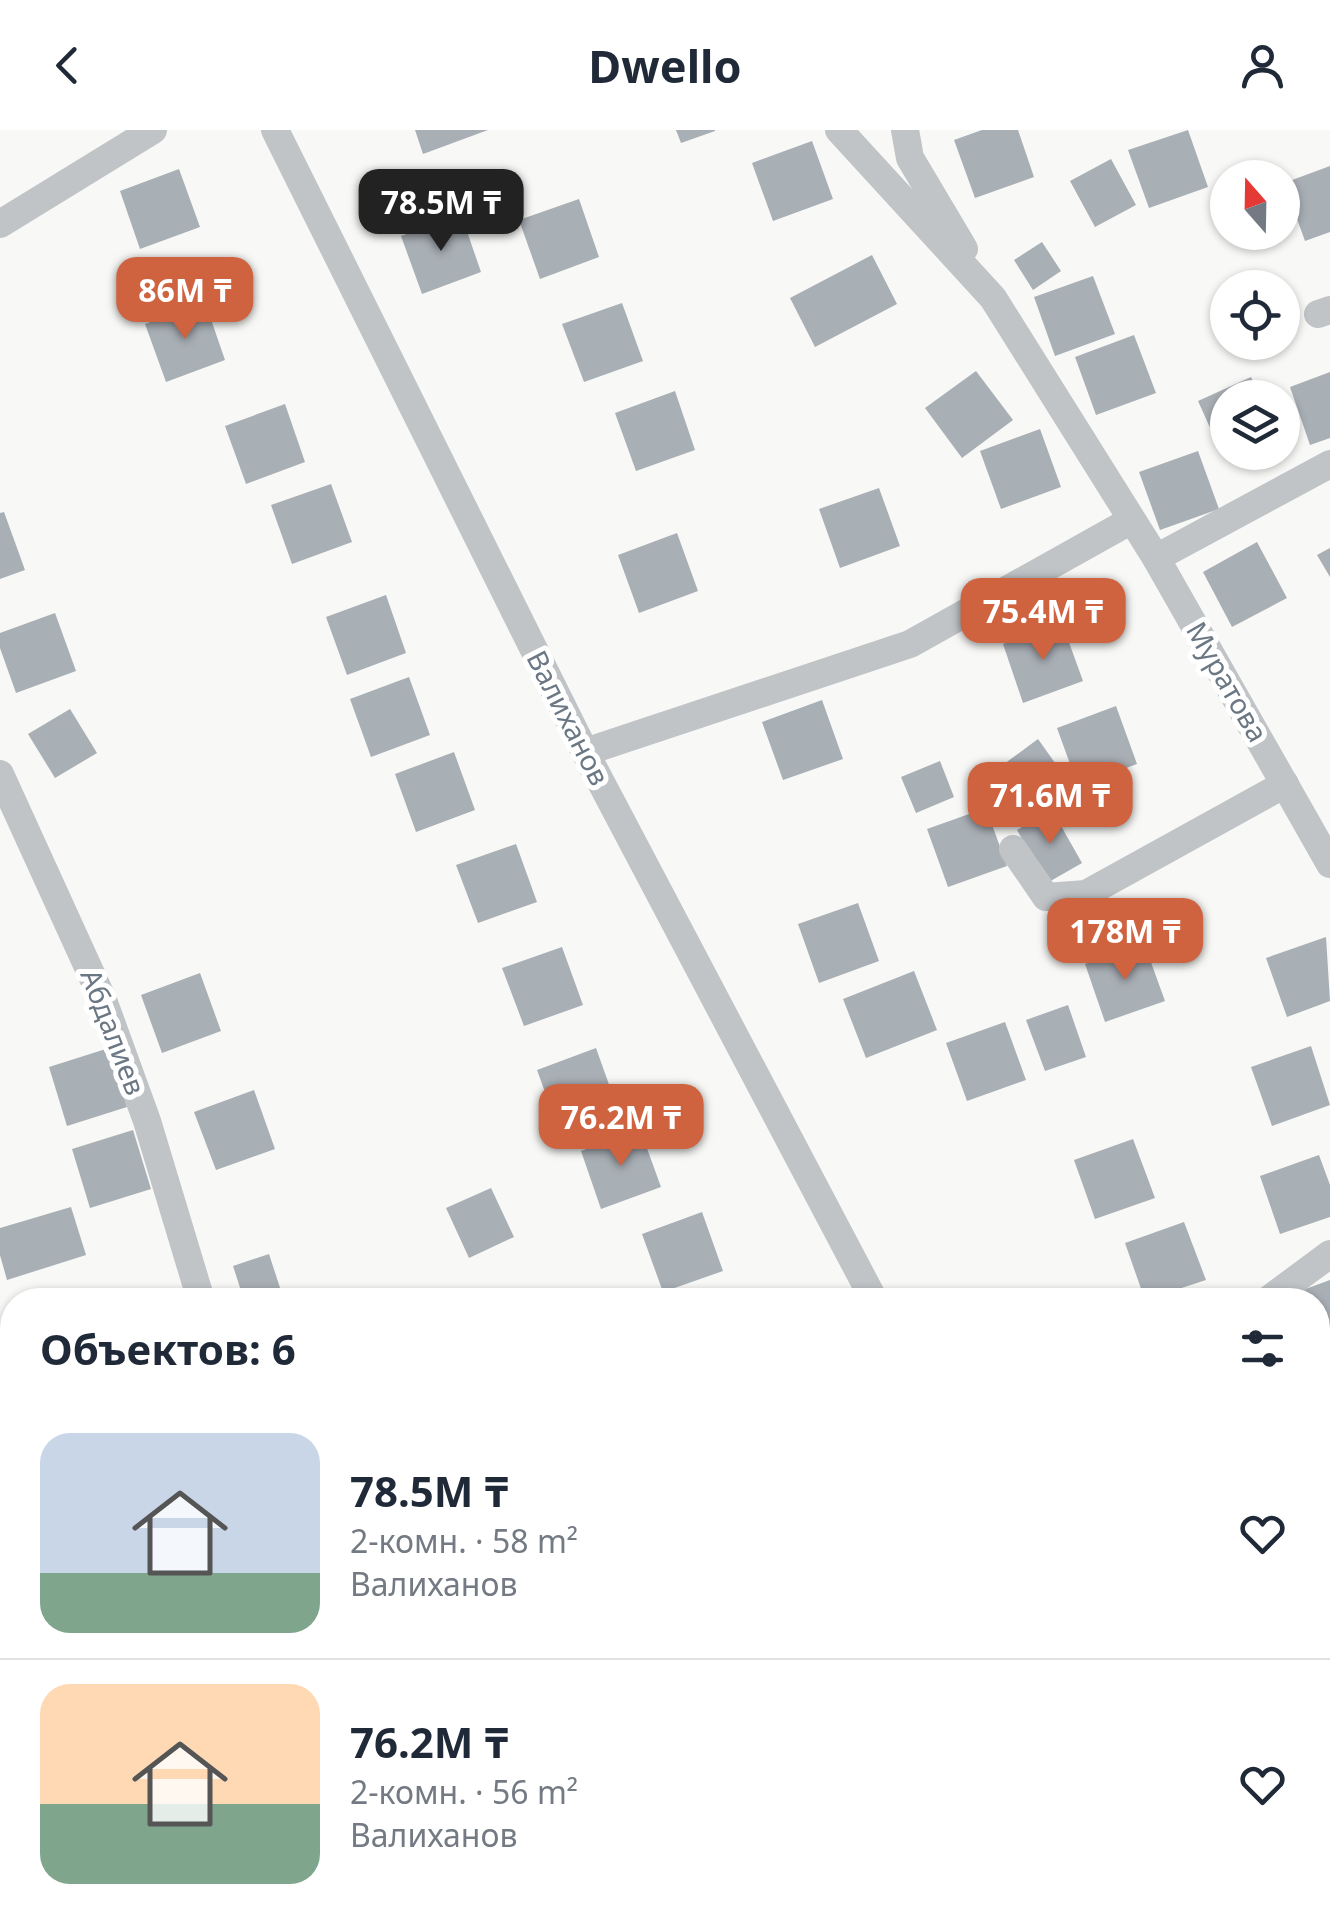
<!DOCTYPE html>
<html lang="ru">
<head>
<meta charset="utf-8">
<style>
	body { margin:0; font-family:"Noto Sans",sans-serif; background:#f6f6f7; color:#1f2937; height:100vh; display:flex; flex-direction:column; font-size:38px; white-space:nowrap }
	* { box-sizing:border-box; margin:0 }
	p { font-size:32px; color:#747a83 }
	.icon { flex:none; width:55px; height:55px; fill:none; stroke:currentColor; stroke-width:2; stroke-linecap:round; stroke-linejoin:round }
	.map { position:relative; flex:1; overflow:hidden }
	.drawer { position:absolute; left:0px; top:1158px; width:1330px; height:642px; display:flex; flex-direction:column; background:#fff; border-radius:40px 40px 0 0; box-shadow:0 2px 8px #0004 }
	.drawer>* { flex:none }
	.needle { width:65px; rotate:340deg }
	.tools { position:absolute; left:1210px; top:30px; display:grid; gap:20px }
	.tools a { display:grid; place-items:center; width:90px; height:90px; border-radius:50%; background:#fff; box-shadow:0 2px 8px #0004; font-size:50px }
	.price { position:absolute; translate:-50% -85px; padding:0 22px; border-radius:20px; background:#cf6340; color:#fff; font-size:32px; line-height:65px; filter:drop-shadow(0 2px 5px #0008) }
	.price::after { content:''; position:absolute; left:50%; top:60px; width:30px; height:22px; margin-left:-15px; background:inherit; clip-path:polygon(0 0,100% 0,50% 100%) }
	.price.selected { background:#222; color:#fff }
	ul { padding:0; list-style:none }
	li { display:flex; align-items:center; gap:30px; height:250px; padding:0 40px }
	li+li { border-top:2px solid #e0e1e3 }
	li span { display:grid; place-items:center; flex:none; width:280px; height:200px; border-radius:30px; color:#555 }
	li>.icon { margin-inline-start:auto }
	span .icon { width:120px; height:120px; fill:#fffc; stroke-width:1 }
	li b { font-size:42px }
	h2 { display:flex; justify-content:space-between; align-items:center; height:120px; padding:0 40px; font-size:42px }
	header { display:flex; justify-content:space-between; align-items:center; height:130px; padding:0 40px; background:#fff; font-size:45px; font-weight:700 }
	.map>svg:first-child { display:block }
	.building { fill:#a8afb5 }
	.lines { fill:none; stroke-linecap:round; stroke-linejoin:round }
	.street { stroke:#c0c4c7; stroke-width:28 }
	.labels { text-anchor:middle; stroke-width:10; stroke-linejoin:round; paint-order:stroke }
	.street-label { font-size:28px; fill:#6b7884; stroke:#fff }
</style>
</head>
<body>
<header><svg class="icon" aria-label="back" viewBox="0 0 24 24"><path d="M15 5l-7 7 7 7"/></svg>Dwello<svg class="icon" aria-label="person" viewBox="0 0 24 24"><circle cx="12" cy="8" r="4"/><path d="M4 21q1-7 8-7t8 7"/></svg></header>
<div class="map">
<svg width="1330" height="1798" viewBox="0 0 1330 1798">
	<rect width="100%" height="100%" fill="#f8f8f6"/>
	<g class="building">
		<polygon points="415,0 488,0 423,24"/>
		<polygon points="676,0 715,0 715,1 681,13"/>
		<polygon points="982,0 1018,0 1034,47 975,68 954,10"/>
		<polygon points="1188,0 1208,57 1149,78 1128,20"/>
		<polygon points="812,11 833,69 773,91 752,33"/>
		<polygon points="1111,29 1136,75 1095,97 1070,51"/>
		<polygon points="1330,36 1330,102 1305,111 1284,53"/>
		<polygon points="179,39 200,97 140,119 120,61"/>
		<polygon points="579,69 599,127 540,149 519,90"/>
		<polygon points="461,84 481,142 422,164 401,106"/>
		<polygon points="1042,112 1061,141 1033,160 1014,130"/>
		<polygon points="872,125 897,174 815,217 790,168"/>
		<polygon points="1093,146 1115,204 1055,226 1034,167"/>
		<polygon points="205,172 225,230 166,252 145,194"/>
		<polygon points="622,173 643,231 584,252 562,194"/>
		<polygon points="1134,205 1156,263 1096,285 1075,227"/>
		<polygon points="976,241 1013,290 962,328 925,278"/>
		<polygon points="1330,242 1330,308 1310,315 1290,257"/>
		<polygon points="1251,247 1261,268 1228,268 1228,295 1212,302 1198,271"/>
		<polygon points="675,261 695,320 636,341 615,283"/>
		<polygon points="285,274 305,332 246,354 225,296"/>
		<polygon points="1040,299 1061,357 1001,379 980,321"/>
		<polygon points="1198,321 1219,379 1160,400 1139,342"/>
		<polygon points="331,354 352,412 292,434 271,375"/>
		<polygon points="879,358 900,416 840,438 819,379"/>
		<polygon points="4,382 25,440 0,449 0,383"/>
		<polygon points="677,403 698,461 639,483 618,425"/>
		<polygon points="1257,412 1287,468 1232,497 1203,442"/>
		<polygon points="1330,418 1330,447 1317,425"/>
		<polygon points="386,465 406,523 347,545 326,487"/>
		<polygon points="55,483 76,541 16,563 0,518 0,503"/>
		<polygon points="1062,493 1083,551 1023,573 1003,514"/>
		<polygon points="409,547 430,605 371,627 350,569"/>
		<polygon points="822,570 843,629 783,650 762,592"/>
		<polygon points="1116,576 1137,634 1078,656 1057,598"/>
		<polygon points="70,579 97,623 55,648 28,604"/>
		<polygon points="1038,609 1060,640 1026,664 1004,634"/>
		<polygon points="454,622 475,680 416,702 395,644"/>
		<polygon points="940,631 954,667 916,683 901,647"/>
		<polygon points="986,678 1007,736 948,757 927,699"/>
		<polygon points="1052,680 1082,733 1047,753 1017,700"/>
		<polygon points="516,714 537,772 478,793 456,735"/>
		<polygon points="858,773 879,831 819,853 798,794"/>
		<polygon points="1326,807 1330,871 1287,887 1266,828"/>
		<polygon points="1144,813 1165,871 1105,892 1085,834"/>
		<polygon points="562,817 583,875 524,896 502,838"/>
		<polygon points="914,841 937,900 866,928 843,869"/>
		<polygon points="200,843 221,901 162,923 141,865"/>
		<polygon points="1068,875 1086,927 1045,941 1026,890"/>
		<polygon points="1005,892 1026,950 967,971 946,913"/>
		<polygon points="1311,916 1330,975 1272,996 1251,937"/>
		<polygon points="109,918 127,977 67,996 49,937"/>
		<polygon points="596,918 617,977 558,998 537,940"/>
		<polygon points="254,960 275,1019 216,1040 194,982"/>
		<polygon points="640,999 661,1057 601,1079 581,1021"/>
		<polygon points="133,1000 151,1059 90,1078 72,1019"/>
		<polygon points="1133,1009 1155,1068 1095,1089 1074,1030"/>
		<polygon points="1319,1025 1330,1055 1330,1087 1280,1104 1260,1046"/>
		<polygon points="491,1058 514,1107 469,1128 446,1078"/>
		<polygon points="71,1077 86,1125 7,1150 0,1125 0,1098"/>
		<polygon points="702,1082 723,1141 663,1162 642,1104"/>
		<polygon points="1184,1092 1206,1150 1145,1170 1125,1113"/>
		<polygon points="269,1124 284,1170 244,1170 233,1136"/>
		<polygon points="1330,1150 1330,1216 1318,1221 1318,1170 1294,1170 1292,1164"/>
		<polygon points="12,1252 12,1317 0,1321 0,1256"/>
		<polygon points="1330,1278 1330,1339 1329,1339 1318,1306 1318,1282"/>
		<polygon points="12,1512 12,1576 0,1580 0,1515"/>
		<polygon points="180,1788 249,1788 254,1798 185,1798"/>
	</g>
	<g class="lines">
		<g class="street">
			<polyline points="275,0 585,622 874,1170"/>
			<polyline points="839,0 993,168 1156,428 1330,734"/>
			<polyline points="905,0 910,28 964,119"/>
			<polyline points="0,94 153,0"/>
			<polyline points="1318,184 1330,180"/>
			<polyline points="1156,428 1330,334"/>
			<polyline points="585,622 910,514 1130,391"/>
			<polyline points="0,644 103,870 147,991 201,1170"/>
			<polyline points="1013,719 1046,767 1086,764 1285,654"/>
			<polyline points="1268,1170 1330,1124"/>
			<polyline points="0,1644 12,1639"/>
			<polyline points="418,1788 424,1798"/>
			<polyline points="898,1788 899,1798"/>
			<polyline points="1190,1788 1196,1798"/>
			<polyline points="1301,1798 1330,1786"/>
		</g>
	</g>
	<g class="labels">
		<g class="street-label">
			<text transform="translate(1227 552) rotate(60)" y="10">Муратова</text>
			<text transform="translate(568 588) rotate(63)" y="10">Валиханов</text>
			<text transform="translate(113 902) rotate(69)" y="10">Абдалиев</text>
		</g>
	</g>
</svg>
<div class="tools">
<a><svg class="needle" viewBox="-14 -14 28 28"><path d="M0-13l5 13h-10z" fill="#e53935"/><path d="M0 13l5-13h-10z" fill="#747a83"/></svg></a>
<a><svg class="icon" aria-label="locate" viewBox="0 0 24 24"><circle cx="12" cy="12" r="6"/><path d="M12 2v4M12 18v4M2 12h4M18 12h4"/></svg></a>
<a><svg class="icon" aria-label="layers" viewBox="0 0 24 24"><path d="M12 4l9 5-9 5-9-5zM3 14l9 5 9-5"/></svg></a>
</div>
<b class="price selected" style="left:441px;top:124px">78.5M ₸</b>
<b class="price" style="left:185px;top:212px">86M ₸</b>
<b class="price" style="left:1043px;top:533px">75.4M ₸</b>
<b class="price" style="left:1050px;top:717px">71.6M ₸</b>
<b class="price" style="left:1125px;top:853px">178M ₸</b>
<b class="price" style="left:621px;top:1039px">76.2M ₸</b>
<section class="drawer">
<h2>Объектов: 6<svg class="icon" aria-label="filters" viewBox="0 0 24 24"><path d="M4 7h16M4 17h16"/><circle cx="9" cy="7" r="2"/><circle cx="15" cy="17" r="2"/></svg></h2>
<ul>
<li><span style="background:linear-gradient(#c9d6e8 70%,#7fa58c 0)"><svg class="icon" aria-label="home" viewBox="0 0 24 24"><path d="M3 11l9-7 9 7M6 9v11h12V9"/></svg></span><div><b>78.5M ₸</b><p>2-комн. · 58 m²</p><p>Валиханов</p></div><svg class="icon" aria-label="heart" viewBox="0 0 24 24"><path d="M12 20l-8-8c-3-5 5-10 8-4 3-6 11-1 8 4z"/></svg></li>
<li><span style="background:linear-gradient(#ffd9b3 60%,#7fa58c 0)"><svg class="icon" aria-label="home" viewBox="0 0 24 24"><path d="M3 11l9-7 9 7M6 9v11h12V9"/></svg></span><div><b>76.2M ₸</b><p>2-комн. · 56 m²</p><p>Валиханов</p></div><svg class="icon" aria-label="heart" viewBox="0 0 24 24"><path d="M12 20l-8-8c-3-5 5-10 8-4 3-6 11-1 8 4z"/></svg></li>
</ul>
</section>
</div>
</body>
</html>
